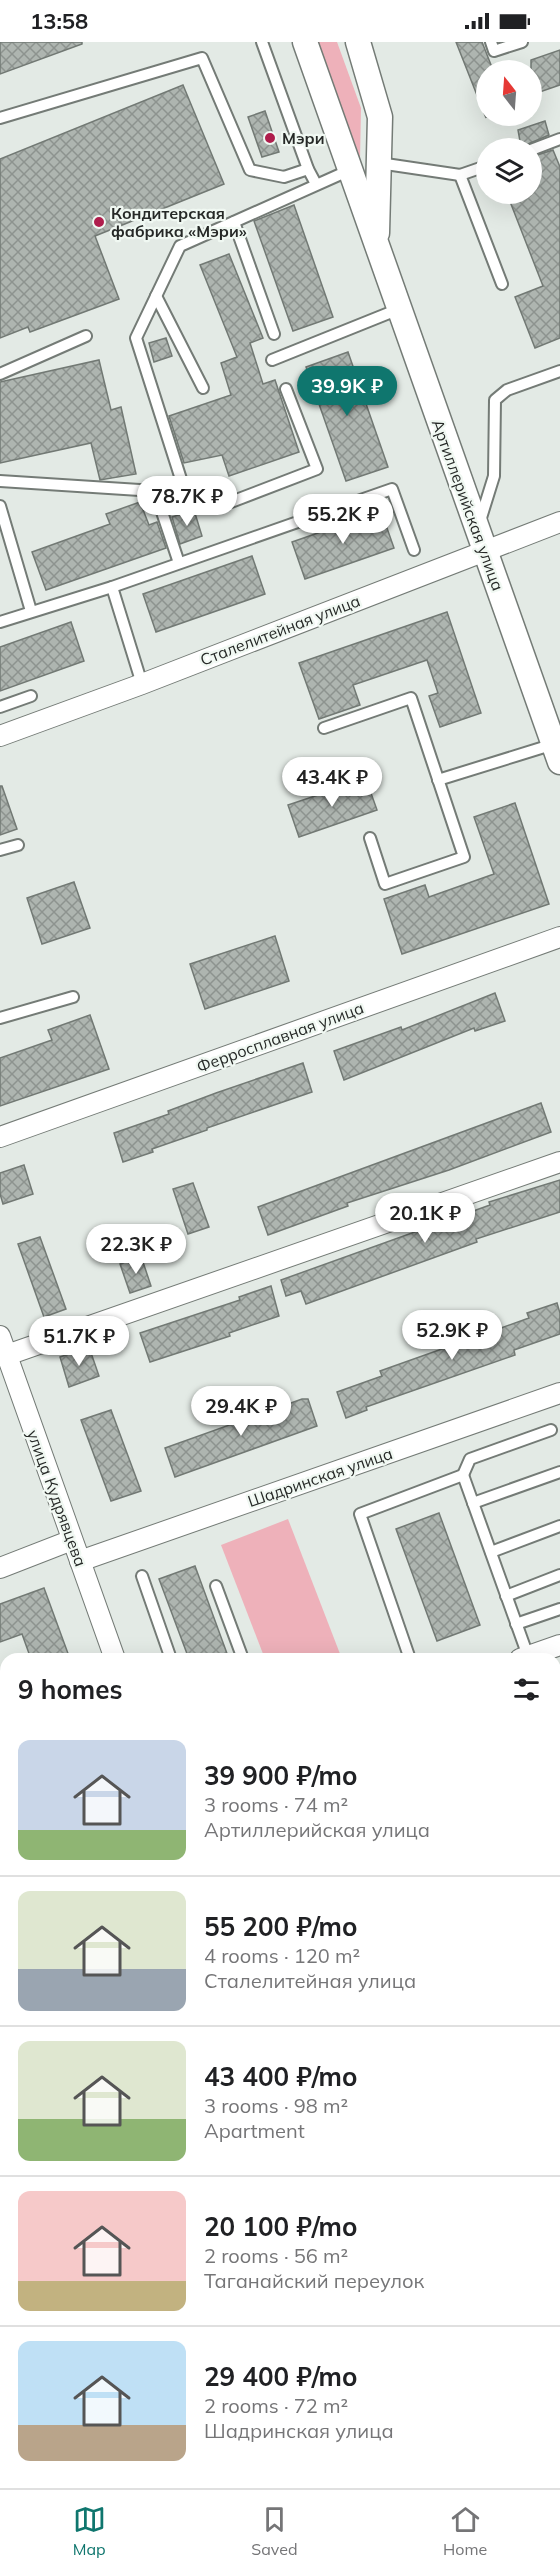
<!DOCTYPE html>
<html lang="en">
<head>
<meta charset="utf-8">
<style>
	body { margin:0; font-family:Mulish,sans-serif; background:#f2f2f2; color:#202124; height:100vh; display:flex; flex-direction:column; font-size:22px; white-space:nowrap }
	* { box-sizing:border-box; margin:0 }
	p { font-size:20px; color:#757577 }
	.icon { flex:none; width:33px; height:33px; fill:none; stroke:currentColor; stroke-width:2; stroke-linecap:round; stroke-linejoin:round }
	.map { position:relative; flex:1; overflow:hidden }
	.details { position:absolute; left:0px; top:1611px; width:561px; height:836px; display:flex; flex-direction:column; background:#fff; border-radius:18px 18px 0 0; box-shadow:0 6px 24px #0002 }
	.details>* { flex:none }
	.needle { width:39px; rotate:343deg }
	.fabs { position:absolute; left:476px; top:18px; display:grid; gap:12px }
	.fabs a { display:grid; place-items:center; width:66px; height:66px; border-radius:50%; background:#fff; box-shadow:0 6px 24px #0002; font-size:30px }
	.price { position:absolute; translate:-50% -51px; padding:0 14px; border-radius:21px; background:#fff; color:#222; font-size:20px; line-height:39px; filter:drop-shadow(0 2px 3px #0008) }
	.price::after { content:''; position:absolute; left:50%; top:36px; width:18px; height:14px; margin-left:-9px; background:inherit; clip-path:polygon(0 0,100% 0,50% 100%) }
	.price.current { background:#0f766e; color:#fff }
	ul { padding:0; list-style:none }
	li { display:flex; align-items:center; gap:18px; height:150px; padding:0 18px }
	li+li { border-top:2px solid #e0e0e0 }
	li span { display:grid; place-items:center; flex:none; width:168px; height:120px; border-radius:12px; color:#555 }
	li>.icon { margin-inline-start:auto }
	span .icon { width:72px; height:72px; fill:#fffc; stroke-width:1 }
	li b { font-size:26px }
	h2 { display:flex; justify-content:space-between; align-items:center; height:72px; padding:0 18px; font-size:26px }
	.status { display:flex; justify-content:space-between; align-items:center; height:42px; padding:0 30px; background:#fff; direction:ltr }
	.status svg { height:16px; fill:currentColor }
	.tabs { display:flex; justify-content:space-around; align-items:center; height:84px; border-top:2px solid #e0e0e0; background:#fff; font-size:16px; color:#757577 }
	.tabs a { display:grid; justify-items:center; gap:3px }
	.tabs .current { color:#0f766e }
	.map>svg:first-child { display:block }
	.green { fill:#eeb1ba }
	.building { fill:url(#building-cross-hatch); stroke:#727974; stroke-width:1.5 }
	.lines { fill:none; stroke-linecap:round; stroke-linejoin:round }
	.service-casing { stroke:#747b76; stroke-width:14 }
	.minor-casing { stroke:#747b76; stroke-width:22 }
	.tertiary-casing { stroke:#747b76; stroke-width:27 }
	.primary-casing { stroke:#747b76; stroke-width:34 }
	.service { stroke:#fff; stroke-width:10 }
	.minor { stroke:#fff; stroke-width:20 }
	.tertiary { stroke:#fff; stroke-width:24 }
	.primary { stroke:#fff; stroke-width:32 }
	.tram { stroke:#737874; stroke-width:1.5 }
	.poi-dot { fill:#af1d4c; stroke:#f0f8f2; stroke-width:2 }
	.labels { text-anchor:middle; stroke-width:4.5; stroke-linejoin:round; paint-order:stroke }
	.poi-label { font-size:16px; font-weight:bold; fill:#262927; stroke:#f0f8f2; text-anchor:start }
	.street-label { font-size:16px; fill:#262927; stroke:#f0f8f2 }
</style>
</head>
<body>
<div class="status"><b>13:58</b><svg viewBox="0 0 49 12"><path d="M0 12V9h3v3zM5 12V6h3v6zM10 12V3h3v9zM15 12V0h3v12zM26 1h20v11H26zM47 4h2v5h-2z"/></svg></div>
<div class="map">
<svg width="560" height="2446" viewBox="0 0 560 2446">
	<defs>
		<pattern id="building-cross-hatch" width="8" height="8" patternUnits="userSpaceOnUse" patternTransform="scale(1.5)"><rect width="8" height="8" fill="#aeb5b0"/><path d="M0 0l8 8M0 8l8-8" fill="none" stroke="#8d938f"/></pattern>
	</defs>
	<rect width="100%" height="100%" fill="#e3eae5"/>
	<g class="green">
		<polygon points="317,0 337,0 361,66 360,118"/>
		<polygon points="288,1477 342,1617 265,1617 221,1503"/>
	</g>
	<g class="building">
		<polygon points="0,0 82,0 82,2 0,32"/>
		<polygon points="456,0 482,0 493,28 486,28 486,76"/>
		<polygon points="560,8 560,43 531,53 531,18"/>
		<polygon points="183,43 224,142 95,194 119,257 30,290 28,285 0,296 0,117"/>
		<polygon points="265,69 279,110 262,115 248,75"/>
		<polygon points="545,79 549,93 521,105 518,88"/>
		<polygon points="553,108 560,125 560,296 535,306 515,255 543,244 507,152 531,152 531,115"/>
		<polygon points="294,163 333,275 293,289 254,179"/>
		<polygon points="229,212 263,296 250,301 263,342 275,338 299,410 229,434 222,413 184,421 169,374 231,353 221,321 237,315 200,223"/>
		<polygon points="166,296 172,314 154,320 149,301"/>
		<polygon points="348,310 388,425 346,439 306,325"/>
		<polygon points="99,318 111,368 121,365 136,432 100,438 91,401 0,421 0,340"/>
		<polygon points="140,460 149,483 157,480 166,506 46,548 32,510 110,482 106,472"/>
		<polygon points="194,468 202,494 180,502 172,475"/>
		<polygon points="381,469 394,506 305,537 292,500"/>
		<polygon points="252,514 265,552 156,590 143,552"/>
		<polygon points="447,570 481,671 440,685 429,654 438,651 427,618 353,643 360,663 319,677 299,621"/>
		<polygon points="71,580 84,619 0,649 0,605"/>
		<polygon points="366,737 377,768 299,795 288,763"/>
		<polygon points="0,744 2,744 17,787 0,793"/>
		<polygon points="515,761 549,862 402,912 384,857 425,843 429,855 494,832 474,775"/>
		<polygon points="74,840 90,886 42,902 27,856"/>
		<polygon points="275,894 289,939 205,967 190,922"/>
		<polygon points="495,951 505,979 475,989 474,986 344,1038 334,1009 401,985 402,988"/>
		<polygon points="90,973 109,1027 0,1064 0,1016 52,998 48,988"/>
		<polygon points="303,1021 312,1050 207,1086 207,1088 152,1107 153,1110 123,1120 114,1091 169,1072 168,1069 216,1051"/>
		<polygon points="541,1061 551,1090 449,1128 347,1161 348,1164 268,1193 258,1165"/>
		<polygon points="24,1123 33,1152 3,1162 0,1152 0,1131"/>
		<polygon points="560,1138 560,1170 476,1197 477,1200 306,1262 301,1249 286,1254 281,1238 490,1163 489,1160"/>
		<polygon points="193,1141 209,1185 188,1192 173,1147"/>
		<polygon points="40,1195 66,1267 44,1275 18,1202"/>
		<polygon points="141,1214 151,1244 130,1251 120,1222"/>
		<polygon points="271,1244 279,1274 229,1291 230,1294 150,1320 140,1291 240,1258 239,1255"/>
		<polygon points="557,1261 560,1271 560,1292 514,1308 515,1313 366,1365 367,1368 346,1376 337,1350 382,1334 380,1329 529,1276 527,1271"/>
		<polygon points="89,1305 99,1334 69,1345 60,1315"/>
		<polygon points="302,1357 308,1357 317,1384 175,1435 165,1406"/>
		<polygon points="111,1368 141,1449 111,1459 81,1378"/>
		<polygon points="439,1471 480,1583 437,1599 396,1487"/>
		<polygon points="195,1524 229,1617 189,1617 159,1537"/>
		<polygon points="44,1546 70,1617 31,1617 22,1592 0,1600 0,1562"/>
	</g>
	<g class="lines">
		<g class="service-casing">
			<g id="service">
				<polyline points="262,0 308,127 316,142"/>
				<polyline points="491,0 494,9 522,0"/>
				<polyline points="0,76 202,16 250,128 284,135 308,127"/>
				<polyline points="531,108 560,97"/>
				<polyline points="379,121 460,133 486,124"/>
				<polyline points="460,133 502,242"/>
				<polyline points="234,180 274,292"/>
				<polyline points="156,254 203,346"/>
				<polyline points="272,318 399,267"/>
				<polyline points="0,332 86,294"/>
				<polyline points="286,347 317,427 231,460 187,456 136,296 180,204 350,128"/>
				<polyline points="0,439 155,449 179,521"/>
				<polyline points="0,464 31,569"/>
				<polyline points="480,479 494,434 495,358 507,348 560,329"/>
				<polyline points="112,545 142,642"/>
				<polyline points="0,580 112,545 392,447 414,508"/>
				<polyline points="0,665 31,654"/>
				<polyline points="324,686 411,656 464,815 385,842 370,796"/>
				<polyline points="438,738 554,702"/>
				<polyline points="0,808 18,803"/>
				<polyline points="0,976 73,955"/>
				<polyline points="463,1433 470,1417 551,1388"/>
				<polyline points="473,1461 560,1430"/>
				<polyline points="491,1510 560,1484"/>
				<polyline points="142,1534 171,1617"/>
				<polyline points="216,1544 243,1617"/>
				<polyline points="506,1554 560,1533"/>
				<polyline points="516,1582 560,1567"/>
				<polyline points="410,1617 360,1472 463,1433 528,1614"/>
				<polyline points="0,1644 6,1642"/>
				<polyline points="555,1829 560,1827"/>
				<polyline points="0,2069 6,2086"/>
				<polyline points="555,2157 560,2156"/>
				<polyline points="555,2182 560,2195"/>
				<polyline points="555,2267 560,2265"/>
				<polyline points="6,2361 6,2366"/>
				<polyline points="36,2440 38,2446"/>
				<polyline points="208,2440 209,2446"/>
				<polyline points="254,2446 268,2440"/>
				<polyline points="365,2446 366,2440"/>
			</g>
		</g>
		<g class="minor-casing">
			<g id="minor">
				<polyline points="0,694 142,642 560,480"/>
				<polyline points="0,1095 560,895"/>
				<polyline points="0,1294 115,1617"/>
				<polyline points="7,1313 560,1120"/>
				<polyline points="80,1519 560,1351"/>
				<polyline points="0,1526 72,1498"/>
				<polyline points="520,1617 560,1603"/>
				<polyline points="0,2112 6,2110"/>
				<polyline points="0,2269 6,2266"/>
				<polyline points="555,2369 560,2367"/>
				<polyline points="555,2433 560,2440"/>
				<polyline points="417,2440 421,2446"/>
			</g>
		</g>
		<g class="tertiary-casing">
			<g id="tertiary">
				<polyline points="305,0 560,720"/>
				<polyline points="358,0 380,75 377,191"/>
			</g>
		</g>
		<g class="primary-casing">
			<g id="primary">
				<polyline points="555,1960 560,1958"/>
				<polyline points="555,2009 560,2007"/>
				<polyline points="0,2161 6,2159"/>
				<polyline points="0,2207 6,2205"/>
			</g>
		</g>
		<use href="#service" class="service"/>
		<use href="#minor" class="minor"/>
		<use href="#tertiary" class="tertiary"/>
		<use href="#primary" class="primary"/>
		<g class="tram">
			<polyline points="555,1984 560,1982"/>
			<polyline points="555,1995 560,1993"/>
			<polyline points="0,2185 6,2183"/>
			<polyline points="0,2195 6,2193"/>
		</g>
	</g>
	<g class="poi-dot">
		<circle cx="270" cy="96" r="6"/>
		<circle cx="99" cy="180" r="6"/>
	</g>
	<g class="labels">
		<g class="poi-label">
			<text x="282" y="102">Мэри</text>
			<text x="111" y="177">Кондитерская<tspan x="111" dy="18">фабрика «Мэри»</tspan></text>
		</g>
		<g class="street-label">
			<text transform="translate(468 463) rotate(70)" y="6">Артиллерийская улица</text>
			<text transform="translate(280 588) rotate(-21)" y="6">Сталелитейная улица</text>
			<text transform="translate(280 995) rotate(-20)" y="6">Ферросплавная улица</text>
			<text transform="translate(320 1435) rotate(-19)" y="6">Шадринская улица</text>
			<text transform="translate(57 1456) rotate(70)" y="6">улица Кудрявцева</text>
		</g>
	</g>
</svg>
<div class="fabs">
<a><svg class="needle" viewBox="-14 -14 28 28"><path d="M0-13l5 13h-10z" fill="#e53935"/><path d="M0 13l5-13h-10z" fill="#757577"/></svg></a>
<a><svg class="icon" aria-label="layers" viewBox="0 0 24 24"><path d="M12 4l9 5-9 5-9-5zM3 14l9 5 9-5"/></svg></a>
</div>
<b class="price current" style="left:347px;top:375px">39.9K ₽</b>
<b class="price" style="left:187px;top:485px">78.7K ₽</b>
<b class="price" style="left:343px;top:503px">55.2K ₽</b>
<b class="price" style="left:332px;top:766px">43.4K ₽</b>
<b class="price" style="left:425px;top:1202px">20.1K ₽</b>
<b class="price" style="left:136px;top:1233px">22.3K ₽</b>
<b class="price" style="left:452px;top:1319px">52.9K ₽</b>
<b class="price" style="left:79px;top:1325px">51.7K ₽</b>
<b class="price" style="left:241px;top:1395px">29.4K ₽</b>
<section class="details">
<h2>9 homes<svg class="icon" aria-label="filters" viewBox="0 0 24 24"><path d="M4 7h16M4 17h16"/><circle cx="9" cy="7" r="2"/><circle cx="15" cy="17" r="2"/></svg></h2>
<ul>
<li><span style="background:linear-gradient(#c9d6e8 75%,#8fb573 0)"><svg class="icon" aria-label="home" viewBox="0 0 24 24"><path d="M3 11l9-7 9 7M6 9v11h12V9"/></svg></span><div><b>39 900 ₽/mo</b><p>3 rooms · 74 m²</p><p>Артиллерийская улица</p></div></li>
<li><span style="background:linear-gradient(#dfe7d0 65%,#9aa5b1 0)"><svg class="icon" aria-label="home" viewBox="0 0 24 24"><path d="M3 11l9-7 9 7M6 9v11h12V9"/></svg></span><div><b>55 200 ₽/mo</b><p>4 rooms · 120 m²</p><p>Сталелитейная улица</p></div></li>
<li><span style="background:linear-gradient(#dfe7d0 65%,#8fb573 0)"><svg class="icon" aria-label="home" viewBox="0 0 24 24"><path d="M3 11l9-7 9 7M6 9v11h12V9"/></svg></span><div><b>43 400 ₽/mo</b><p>3 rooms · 98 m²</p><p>Apartment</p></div></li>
<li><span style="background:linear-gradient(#f6c9c9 75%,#c2b280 0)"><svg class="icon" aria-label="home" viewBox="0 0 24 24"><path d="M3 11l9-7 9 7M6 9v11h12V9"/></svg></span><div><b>20 100 ₽/mo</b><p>2 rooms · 56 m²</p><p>Таганайский переулок</p></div></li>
<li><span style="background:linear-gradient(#bfe0f5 70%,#b9a48a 0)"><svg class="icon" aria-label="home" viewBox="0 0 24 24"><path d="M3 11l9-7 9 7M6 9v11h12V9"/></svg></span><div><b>29 400 ₽/mo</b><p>2 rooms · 72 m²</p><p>Шадринская улица</p></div></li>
</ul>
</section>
</div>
<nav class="tabs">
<a class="current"><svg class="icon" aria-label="map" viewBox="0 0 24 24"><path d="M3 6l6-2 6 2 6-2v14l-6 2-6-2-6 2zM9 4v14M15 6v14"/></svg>Map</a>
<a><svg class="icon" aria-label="saved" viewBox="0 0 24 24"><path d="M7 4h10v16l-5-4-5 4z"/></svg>Saved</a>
<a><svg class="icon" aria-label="home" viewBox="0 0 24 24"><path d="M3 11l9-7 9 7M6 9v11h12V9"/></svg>Home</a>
</nav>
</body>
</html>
